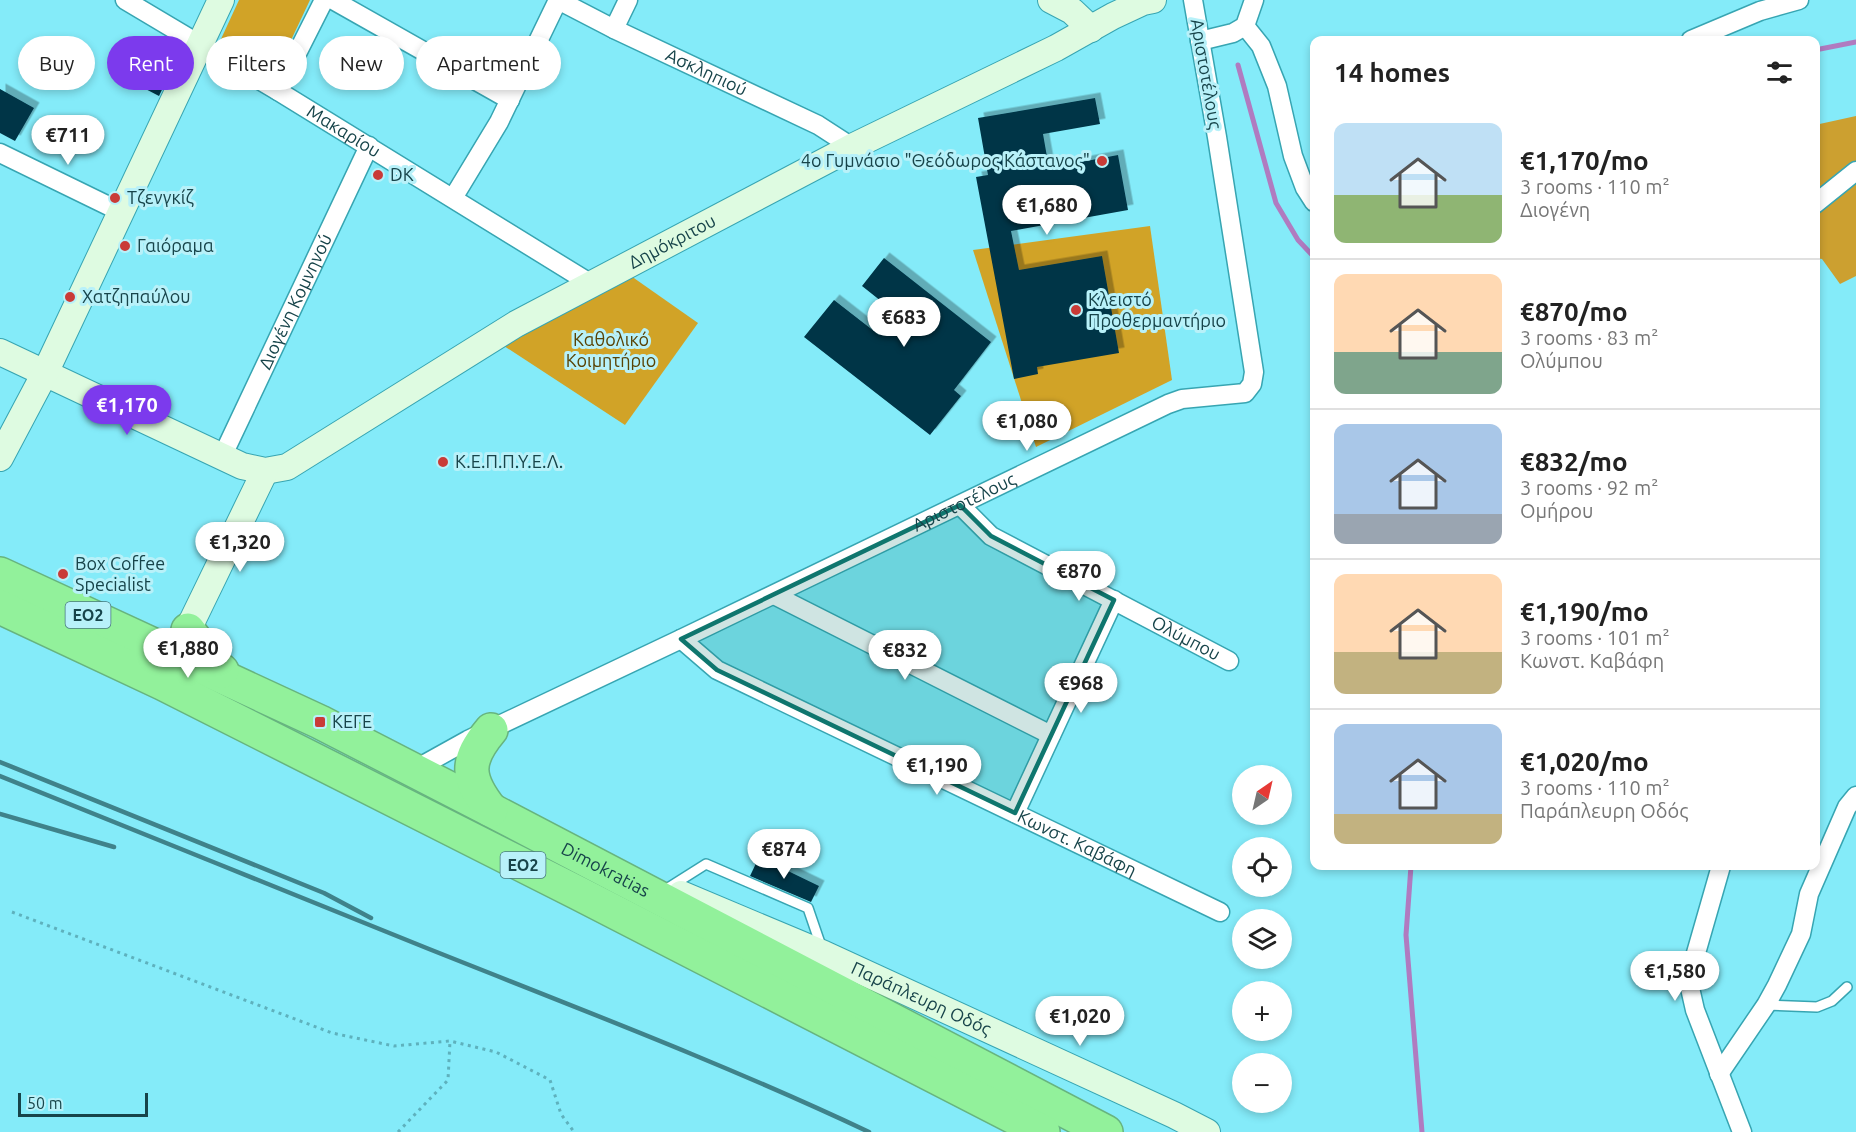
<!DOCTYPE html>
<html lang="en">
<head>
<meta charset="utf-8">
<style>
	body { margin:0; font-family:Ubuntu,sans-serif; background:#f6f6f6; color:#222; height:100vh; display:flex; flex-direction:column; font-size:22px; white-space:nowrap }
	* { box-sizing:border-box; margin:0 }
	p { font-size:20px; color:#767676 }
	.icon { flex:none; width:33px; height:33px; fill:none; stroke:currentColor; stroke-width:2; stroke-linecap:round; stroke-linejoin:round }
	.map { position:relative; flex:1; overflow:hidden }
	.details { position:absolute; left:1310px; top:36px; width:510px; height:834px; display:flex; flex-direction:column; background:#fff; border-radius:12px; box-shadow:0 3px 9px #0003 }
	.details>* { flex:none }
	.banner { position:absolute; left:18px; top:36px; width:570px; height:54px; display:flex; gap:12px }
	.needle { width:39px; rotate:34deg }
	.tools { position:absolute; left:1232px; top:765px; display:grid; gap:12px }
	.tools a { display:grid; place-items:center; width:60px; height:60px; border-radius:50%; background:#fff; box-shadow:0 3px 9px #0003; font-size:30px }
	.scale { position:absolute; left:18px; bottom:15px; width:130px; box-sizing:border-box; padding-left:6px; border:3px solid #17444a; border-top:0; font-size:16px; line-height:21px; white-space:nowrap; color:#17444a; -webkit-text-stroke:4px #b8f1f9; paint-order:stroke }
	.price { position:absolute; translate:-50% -51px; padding:0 14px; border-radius:21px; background:#fff; color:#222; font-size:20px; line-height:39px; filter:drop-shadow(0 2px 3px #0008) }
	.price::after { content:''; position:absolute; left:50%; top:36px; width:18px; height:14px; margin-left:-9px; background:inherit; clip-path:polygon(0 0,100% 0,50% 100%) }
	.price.current { background:#7c3aed; color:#fff }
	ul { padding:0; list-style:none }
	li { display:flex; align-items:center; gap:18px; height:150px; padding:0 24px }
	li+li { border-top:2px solid #e0e0e0 }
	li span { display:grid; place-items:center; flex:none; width:168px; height:120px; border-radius:12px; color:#555 }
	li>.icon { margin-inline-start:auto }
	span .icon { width:72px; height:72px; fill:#fffc; stroke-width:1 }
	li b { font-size:26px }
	h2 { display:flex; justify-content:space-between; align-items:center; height:72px; padding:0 24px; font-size:26px }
	.tag { padding:0 21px; border-radius:27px; background:#fff; box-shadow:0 3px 9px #0003; font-size:21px; line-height:54px }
	.tag.current { background:#7c3aed; color:#fff }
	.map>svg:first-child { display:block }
	.green { fill:#d1a327 }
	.forest { fill:#cca030 }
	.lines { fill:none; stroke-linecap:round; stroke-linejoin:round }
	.stream { stroke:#b07bc0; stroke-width:5 }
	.building { fill:#003546; filter:url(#shadow) }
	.lane-casing { stroke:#37a5b2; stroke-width:12 }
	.street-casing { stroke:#37a5b2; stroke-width:21 }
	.secondary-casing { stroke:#37a5b2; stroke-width:28 }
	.highway-casing { stroke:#67b47f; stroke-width:36 }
	.path { stroke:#5eb1bd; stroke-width:3; stroke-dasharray:3 4.5; stroke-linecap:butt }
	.lane { stroke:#fff; stroke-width:9 }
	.street { stroke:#fff; stroke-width:18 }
	.secondary { stroke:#defbe1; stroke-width:26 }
	.highway { stroke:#92f19b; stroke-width:33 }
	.rail { stroke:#3f828a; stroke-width:4.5 }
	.marked { fill:#0f766e; fill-opacity:0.2; stroke:#0f766e; stroke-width:4.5; stroke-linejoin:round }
	.poi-dot { fill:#c93b37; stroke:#b8f1f9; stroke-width:2 }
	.labels { text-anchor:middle; stroke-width:6; stroke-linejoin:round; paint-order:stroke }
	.shield { fill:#b8f1f9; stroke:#47787e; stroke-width:1.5 }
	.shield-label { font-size:16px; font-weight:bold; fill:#17444a }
	.street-label { font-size:18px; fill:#17444a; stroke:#b8f1f9 }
	.poi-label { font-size:18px; fill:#17444a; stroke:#b8f1f9; text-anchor:start }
	.park-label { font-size:18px; fill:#594305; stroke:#b8f1f9 }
</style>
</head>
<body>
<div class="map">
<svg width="1856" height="1132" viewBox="0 0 1856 1132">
	<defs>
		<filter id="shadow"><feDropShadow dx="5.5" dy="-5.5" stdDeviation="0" flood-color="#0004"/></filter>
	</defs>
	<rect width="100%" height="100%" fill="#84ebf9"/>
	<g class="green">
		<polygon points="239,0 310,0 276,72 221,39"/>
		<polygon points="1150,226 1172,380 1036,447 973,250"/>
		<polygon points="631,276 698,323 625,425 504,346"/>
	</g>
	<polygon class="forest" points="1856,116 1856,276 1840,284 1822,259 1815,258 1815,125"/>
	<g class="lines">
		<g class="stream">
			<polyline points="1815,50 1856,42"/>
			<polyline points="1238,65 1276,203 1298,240 1314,257"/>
			<polyline points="1411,866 1406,935 1422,1132"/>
		</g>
	</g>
	<g class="building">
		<polygon points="124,43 173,67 159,96 109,70"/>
		<polygon points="0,89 34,108 15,141 0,133"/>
		<polygon points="1095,98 1100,124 1043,134 1049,168 1118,155 1128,210 1011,231 1019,270 1102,256 1119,353 1037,367 1038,374 1014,379 976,177 988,175 978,118"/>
		<polygon points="884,258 991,342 954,390 961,396 930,435 804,337 834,300 879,335 896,313 862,286"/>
		<polygon points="759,857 819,886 811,902 750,876"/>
	</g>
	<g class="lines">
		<g class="lane-casing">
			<g id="lane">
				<polyline points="668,888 706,864 808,908 822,949"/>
				<polyline points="1766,1005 1817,1007 1832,1001 1847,987"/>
			</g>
		</g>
		<g class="street-casing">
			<g id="street">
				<path id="s1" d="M125,0l153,91 315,194"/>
				<polyline points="333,0 510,100"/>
				<path id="s2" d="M558,0l56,29 204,96 34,22"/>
				<polyline points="1245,26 1261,46 1277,86 1293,156 1305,188 1314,202"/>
				<polyline points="614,29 628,0"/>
				<polyline points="1691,40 1760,11 1799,0"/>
				<polyline points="1200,41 1233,33 1245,26 1254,0"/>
				<polyline points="278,91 324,0"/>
				<polyline points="0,153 121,212"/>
				<polyline points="453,198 499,122 558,0"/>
				<polyline points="1815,204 1856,171"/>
				<path id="s3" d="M222,457l147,-311"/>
				<path id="s4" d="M960,505l31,31 238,125"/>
				<polyline points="774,595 1051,735"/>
				<path id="s5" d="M681,639l36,31 503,242"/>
				<path id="s6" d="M414,770l54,-30 213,-101 487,-235 14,-5 63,-6 7,-9 2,-12 -37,-235 -24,-137"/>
				<polyline points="1015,813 1114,600"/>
				<polyline points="1721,866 1692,967 1690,988 1695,1010 1742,1132"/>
				<polyline points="1719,1074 1766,1005 1777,985 1801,934 1809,894 1847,807 1856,796"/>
			</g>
		</g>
		<g class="secondary-casing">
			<g id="secondary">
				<polyline points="1051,0 1072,11 1091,29"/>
				<path id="s7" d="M0,352l242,114 23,5 22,-4 229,-143 336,-177 204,-99 57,-32 30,-14 10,-2"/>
				<polyline points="0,458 45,373 221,0"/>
				<polyline points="180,646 265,471"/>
				<path id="s8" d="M681,894l143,60 350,161 33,17"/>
			</g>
		</g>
		<g class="highway-casing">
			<g id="highway">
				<path id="s9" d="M0,574l320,148 171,88 615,322"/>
				<polyline points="0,607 162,683 578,893 1043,1132"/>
				<polyline points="188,630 214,664 222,671"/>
				<path d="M491,810c-25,-32 -26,-49 0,-80"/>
			</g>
		</g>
		<g class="path">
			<polyline points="12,912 332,1033 394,1046 450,1041 496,1052 550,1080 561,1114 574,1132"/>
			<polyline points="398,1132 448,1080 450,1041"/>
		</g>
		<use href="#lane" class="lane"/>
		<use href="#street" class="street"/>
		<use href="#secondary" class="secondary"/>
		<use href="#highway" class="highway"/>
		<g class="rail">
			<polyline points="0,762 324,893 371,918"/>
			<path d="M0,776c143,57 286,116 429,173 148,59 296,115 440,183"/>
			<polyline points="0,814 114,847"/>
		</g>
	</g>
	<path class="marked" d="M960,505l31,31 123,64 -99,213 -298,-143 -36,-31z"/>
	<g class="poi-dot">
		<circle cx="1102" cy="161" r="6"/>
		<circle cx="378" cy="175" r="6"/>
		<circle cx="115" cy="198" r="6"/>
		<circle cx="125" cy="246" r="6"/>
		<circle cx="70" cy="297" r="6"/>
		<circle cx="1076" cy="310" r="6"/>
		<circle cx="443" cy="462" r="6"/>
		<circle cx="63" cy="574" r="6"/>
		<rect x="314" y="716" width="12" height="12" rx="3"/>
	</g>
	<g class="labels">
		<g class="shield">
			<rect x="65.5" y="602" width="45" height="26" rx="4.5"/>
			<rect x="500.5" y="852" width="45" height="26" rx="4.5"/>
		</g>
		<g class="shield-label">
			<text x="88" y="621">ΕΟ2</text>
			<text x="523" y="871">ΕΟ2</text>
		</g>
		<g class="street-label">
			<text dy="6" stroke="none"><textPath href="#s2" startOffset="165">Ασκληπιού</textPath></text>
			<text transform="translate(1206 74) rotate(80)" y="6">Αριστοτέλους</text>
			<text dy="6" stroke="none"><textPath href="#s1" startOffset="255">Μακαρίου</textPath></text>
			<text dy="6" stroke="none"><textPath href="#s7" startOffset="760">Δημόκριτου</textPath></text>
			<text dy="6" stroke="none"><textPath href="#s3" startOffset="172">Διογένη Κομνηνού</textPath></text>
			<text dy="6" stroke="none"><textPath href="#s6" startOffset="612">Αριστοτέλους</textPath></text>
			<text dy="6" stroke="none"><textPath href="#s4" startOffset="264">Ολύμπου</textPath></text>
			<text dy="6" stroke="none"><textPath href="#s5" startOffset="447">Κωνστ. Καβάφη</textPath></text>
			<text dy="6" stroke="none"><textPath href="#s9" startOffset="674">Dimokratias</textPath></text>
			<text dy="6" stroke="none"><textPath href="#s8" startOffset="262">Παράπλευρη Οδός</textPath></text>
		</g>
		<g class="poi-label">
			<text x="1090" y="167" text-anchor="end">4ο Γυμνάσιο "Θεόδωρος Κάστανος"</text>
			<text x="390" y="181">DK</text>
			<text x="127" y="204">Τζενγκίζ</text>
			<text x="137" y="252">Γαιόραμα</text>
			<text x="82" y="303">Χατζηπαύλου</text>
			<text x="1088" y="306">Κλειστό<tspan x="1088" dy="21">Προθερμαντήριο</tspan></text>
			<text x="455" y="468">Κ.Ε.Π.Π.Υ.Ε.Λ.</text>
			<text x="75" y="570">Box Coffee<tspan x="75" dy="21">Specialist</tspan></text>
			<text x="332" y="728">ΚΕΓΕ</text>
		</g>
		<g class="park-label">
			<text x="611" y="346">Καθολικό<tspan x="611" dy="21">Κοιμητήριο</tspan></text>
		</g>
	</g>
</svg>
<div class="tools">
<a><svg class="needle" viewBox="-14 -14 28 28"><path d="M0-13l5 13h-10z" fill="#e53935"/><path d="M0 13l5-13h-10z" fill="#767676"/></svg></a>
<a><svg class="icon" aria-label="locate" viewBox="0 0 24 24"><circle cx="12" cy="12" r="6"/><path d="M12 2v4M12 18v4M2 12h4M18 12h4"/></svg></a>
<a><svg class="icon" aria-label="layers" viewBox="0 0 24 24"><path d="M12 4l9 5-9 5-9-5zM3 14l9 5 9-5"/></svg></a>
<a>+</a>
<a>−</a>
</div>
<div class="scale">50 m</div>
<b class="price" style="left:68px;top:166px">€711</b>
<b class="price" style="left:1047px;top:236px">€1,680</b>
<b class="price" style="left:904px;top:348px">€683</b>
<b class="price current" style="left:127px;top:436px">€1,170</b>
<b class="price" style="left:1027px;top:452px">€1,080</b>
<b class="price" style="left:240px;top:573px">€1,320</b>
<b class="price" style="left:1079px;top:602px">€870</b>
<b class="price" style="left:188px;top:679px">€1,880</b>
<b class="price" style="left:905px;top:681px">€832</b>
<b class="price" style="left:1081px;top:714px">€968</b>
<b class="price" style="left:937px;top:796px">€1,190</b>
<b class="price" style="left:784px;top:880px">€874</b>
<b class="price" style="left:1675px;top:1002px">€1,580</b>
<b class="price" style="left:1080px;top:1047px">€1,020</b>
<div class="banner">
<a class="tag">Buy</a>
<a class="tag current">Rent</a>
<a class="tag">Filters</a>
<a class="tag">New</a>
<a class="tag">Apartment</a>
</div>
<section class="details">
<h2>14 homes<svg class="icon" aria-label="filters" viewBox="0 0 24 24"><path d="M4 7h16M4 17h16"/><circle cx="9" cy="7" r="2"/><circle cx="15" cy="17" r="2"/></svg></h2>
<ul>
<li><span style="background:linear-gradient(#bfe0f5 60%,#8fb573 0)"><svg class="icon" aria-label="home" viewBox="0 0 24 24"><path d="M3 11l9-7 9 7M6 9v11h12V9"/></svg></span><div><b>€1,170/mo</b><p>3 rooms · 110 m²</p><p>Διογένη</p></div></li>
<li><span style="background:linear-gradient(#ffd9b3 65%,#7fa58c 0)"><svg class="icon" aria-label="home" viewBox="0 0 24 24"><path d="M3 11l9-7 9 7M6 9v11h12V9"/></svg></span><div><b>€870/mo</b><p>3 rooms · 83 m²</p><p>Ολύμπου</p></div></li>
<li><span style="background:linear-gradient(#a9c7e8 75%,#9aa5b1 0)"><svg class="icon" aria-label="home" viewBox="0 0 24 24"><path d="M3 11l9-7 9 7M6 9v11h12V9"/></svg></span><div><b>€832/mo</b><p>3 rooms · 92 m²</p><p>Ομήρου</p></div></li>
<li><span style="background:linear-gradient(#ffd9b3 65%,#c2b280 0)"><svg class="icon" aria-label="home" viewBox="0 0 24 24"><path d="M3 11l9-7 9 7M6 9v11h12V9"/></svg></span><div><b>€1,190/mo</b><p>3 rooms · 101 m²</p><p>Κωνστ. Καβάφη</p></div></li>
<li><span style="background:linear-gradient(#a9c7e8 75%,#c2b280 0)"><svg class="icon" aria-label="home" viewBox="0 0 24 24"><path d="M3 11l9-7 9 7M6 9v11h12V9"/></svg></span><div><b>€1,020/mo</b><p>3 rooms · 110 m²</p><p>Παράπλευρη Οδός</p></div></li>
</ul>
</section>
</div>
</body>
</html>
